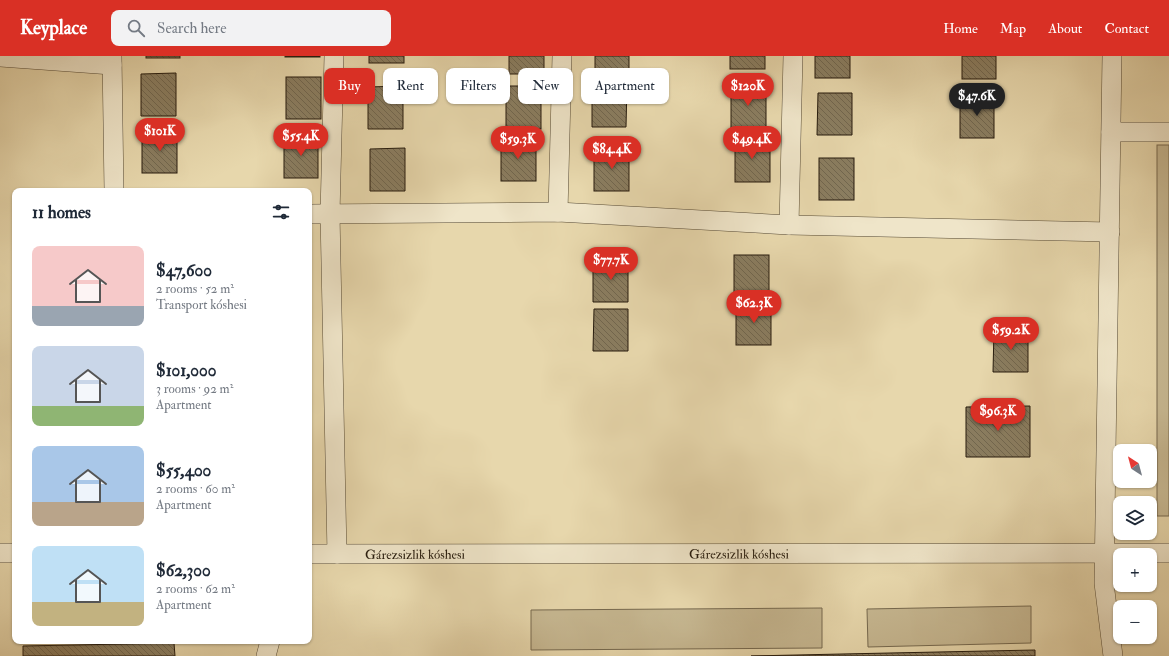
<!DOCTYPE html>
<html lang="en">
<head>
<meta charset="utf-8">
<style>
	body { margin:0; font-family:"IM FELL Double Pica",serif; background:#f2f2f3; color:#1f2937; height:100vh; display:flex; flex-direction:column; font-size:15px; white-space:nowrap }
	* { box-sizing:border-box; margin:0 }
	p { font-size:13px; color:#747a83 }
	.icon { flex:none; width:22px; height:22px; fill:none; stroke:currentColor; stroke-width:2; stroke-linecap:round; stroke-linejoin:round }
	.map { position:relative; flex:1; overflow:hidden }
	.details { position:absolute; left:12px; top:132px; width:300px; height:456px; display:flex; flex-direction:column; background:#fff; border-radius:8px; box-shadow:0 1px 3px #0004 }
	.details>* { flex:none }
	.hud { position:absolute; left:324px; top:12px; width:380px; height:36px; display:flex; gap:8px }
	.needle { width:26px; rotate:324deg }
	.fabs { position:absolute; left:1113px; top:388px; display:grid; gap:8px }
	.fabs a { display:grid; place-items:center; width:44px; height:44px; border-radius:8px; background:#fff; box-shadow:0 1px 3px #0004; font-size:20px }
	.price { position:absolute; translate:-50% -34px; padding:0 9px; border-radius:14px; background:#d93025; color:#fff; font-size:13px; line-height:26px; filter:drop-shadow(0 1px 2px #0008) }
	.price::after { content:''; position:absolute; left:50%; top:24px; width:12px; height:9px; margin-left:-6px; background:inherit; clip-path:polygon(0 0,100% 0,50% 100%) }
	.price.active { background:#222; color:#fff }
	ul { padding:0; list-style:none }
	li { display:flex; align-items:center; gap:12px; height:100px; padding:0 20px }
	li span { display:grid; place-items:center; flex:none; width:112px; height:80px; border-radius:8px; color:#555 }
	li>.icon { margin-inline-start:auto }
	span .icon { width:48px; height:48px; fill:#fffc; stroke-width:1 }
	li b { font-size:17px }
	h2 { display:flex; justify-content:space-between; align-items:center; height:48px; padding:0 20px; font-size:17px }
	.tag { padding:0 14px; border-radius:8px; background:#fff; box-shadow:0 1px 3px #0004; font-size:14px; line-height:36px }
	.tag.active { background:#d93025; color:#fff }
	header { display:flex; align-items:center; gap:24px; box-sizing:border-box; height:56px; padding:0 20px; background:#d93025; color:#fff }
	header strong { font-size:19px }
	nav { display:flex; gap:22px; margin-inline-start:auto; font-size:14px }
	.search { width:280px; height:36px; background:#f2f2f3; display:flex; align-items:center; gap:10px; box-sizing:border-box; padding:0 14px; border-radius:8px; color:#747a83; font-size:15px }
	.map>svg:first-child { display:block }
	.green { fill:#c6b791; stroke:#76694f }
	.building { fill:url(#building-back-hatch); stroke:#261b0d }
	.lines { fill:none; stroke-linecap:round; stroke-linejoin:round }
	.minor-casing { stroke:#564a35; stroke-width:20 }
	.minor { stroke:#efe5c9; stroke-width:19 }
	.labels { text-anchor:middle; stroke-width:3.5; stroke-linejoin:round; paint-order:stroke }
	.street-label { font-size:13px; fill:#261b0d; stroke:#efe5c9 }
</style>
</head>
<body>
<header>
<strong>Keyplace</strong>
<div class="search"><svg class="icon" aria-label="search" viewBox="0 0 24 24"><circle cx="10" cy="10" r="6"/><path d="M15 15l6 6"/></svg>Search here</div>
<nav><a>Home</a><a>Map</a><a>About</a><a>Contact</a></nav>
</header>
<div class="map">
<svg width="1169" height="600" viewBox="0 0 1169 600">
	<defs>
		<pattern id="building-back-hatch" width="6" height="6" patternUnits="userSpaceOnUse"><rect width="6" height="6" fill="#8a7d60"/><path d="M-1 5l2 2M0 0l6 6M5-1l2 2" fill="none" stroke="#71664e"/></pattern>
	</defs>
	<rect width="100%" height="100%" fill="#e7d7ac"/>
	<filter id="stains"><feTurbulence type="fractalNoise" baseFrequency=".005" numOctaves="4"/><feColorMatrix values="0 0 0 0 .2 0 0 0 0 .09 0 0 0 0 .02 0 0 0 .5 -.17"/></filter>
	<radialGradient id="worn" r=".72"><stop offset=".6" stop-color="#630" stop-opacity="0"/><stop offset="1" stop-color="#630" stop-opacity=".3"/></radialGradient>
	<g class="green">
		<rect x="1157" y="89" width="12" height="371"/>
		<polygon points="1031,550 1031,587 868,591 867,553"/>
		<polygon points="822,552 822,592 531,594 531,554"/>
	</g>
	<g class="building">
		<rect x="146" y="0" width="34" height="2"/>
		<rect x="285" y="0" width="35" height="1"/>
		<rect x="369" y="0" width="35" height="7"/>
		<rect x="509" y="0" width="35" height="18"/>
		<rect x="595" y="0" width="34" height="22"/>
		<rect x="730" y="0" width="35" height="13"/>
		<rect x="815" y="0" width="35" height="22"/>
		<rect x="962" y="0" width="34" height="23"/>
		<polygon points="176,17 176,60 141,60 141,18"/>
		<rect x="286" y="21" width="35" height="42"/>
		<polygon points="592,28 627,28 626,71 592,71"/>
		<polygon points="403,30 403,73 368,73 368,31"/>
		<rect x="506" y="30" width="35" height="43"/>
		<polygon points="731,30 766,30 766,72 731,73"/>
		<polygon points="818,37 852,37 852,79 817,79"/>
		<rect x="960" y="40" width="34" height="42"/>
		<rect x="142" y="74" width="35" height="43"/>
		<rect x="284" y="80" width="34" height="42"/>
		<rect x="501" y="83" width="35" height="42"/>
		<rect x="735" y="83" width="35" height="43"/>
		<polygon points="405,92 405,135 370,135 370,93"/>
		<rect x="594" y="93" width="35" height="42"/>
		<rect x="819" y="102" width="35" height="42"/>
		<rect x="734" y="199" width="35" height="43"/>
		<polygon points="628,203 628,246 593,246 593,204"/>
		<rect x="736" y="246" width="35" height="43"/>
		<polygon points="594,253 628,253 628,295 593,295"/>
		<polygon points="994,274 1028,274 1028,316 993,316"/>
		<polygon points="1030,350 1030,401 966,401 966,351"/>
		<polygon points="174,587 175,600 23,600 23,590"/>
		<polygon points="1035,594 1035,600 751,600 842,598"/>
	</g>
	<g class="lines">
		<g class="minor-casing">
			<g id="minor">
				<polyline points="112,0 114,135"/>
				<polyline points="334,0 330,158 337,498"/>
				<polyline points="1112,0 1104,527 1113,600"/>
				<polyline points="0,1 112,9"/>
				<polyline points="1111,76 1169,76"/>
				<polyline points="558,156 562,0"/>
				<polyline points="309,158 558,156 789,169 1110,176"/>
				<polyline points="789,169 793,0"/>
				<polyline points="0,497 15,497"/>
				<path id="s1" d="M309,498l860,-1"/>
				<polyline points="266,600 270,585"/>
			</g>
		</g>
		<use href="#minor" class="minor"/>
	</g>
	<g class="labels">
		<g class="street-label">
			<text dy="5" stroke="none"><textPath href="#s1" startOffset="430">Gárezsizlik kóshesi</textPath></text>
			<text dy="5" stroke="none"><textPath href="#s1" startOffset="106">Gárezsizlik kóshesi</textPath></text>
		</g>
	</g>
	<rect width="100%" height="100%" filter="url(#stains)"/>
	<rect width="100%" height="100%" fill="url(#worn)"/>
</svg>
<div class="fabs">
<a><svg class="needle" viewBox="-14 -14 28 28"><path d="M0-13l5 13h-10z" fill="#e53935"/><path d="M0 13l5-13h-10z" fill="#747a83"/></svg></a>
<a><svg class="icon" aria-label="layers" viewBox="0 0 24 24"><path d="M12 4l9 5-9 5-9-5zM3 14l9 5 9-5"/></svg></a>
<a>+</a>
<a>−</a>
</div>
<b class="price" style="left:748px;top:51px">$120K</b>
<b class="price active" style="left:977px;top:61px">$47.6K</b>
<b class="price" style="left:160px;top:96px">$101K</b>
<b class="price" style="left:301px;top:101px">$55.4K</b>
<b class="price" style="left:518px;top:104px">$59.3K</b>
<b class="price" style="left:752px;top:104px">$49.4K</b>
<b class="price" style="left:612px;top:114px">$84.4K</b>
<b class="price" style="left:611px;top:225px">$77.7K</b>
<b class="price" style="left:754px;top:268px">$62.3K</b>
<b class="price" style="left:1011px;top:295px">$59.2K</b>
<b class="price" style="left:998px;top:376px">$96.3K</b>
<div class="hud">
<a class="tag active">Buy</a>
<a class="tag">Rent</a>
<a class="tag">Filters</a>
<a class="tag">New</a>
<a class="tag">Apartment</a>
</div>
<section class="details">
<h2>11 homes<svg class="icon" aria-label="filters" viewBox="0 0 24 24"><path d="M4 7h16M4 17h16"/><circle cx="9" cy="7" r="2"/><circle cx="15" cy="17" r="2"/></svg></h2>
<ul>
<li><span style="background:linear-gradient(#f6c9c9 75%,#9aa5b1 0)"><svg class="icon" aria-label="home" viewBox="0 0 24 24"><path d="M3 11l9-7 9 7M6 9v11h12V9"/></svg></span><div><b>$47,600</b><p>2 rooms · 52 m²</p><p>Transport kóshesi</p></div></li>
<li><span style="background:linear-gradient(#c9d6e8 75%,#8fb573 0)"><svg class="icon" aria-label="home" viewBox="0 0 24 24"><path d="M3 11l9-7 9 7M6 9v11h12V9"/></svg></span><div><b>$101,000</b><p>3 rooms · 92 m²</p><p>Apartment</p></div></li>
<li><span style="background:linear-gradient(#a9c7e8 70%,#b9a48a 0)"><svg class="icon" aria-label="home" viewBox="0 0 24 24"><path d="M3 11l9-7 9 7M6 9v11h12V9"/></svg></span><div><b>$55,400</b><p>2 rooms · 60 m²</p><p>Apartment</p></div></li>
<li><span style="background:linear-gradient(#bfe0f5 70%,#c2b280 0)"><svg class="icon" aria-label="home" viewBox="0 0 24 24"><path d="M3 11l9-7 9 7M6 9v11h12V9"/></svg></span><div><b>$62,300</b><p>2 rooms · 62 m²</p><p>Apartment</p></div></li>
</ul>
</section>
</div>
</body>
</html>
